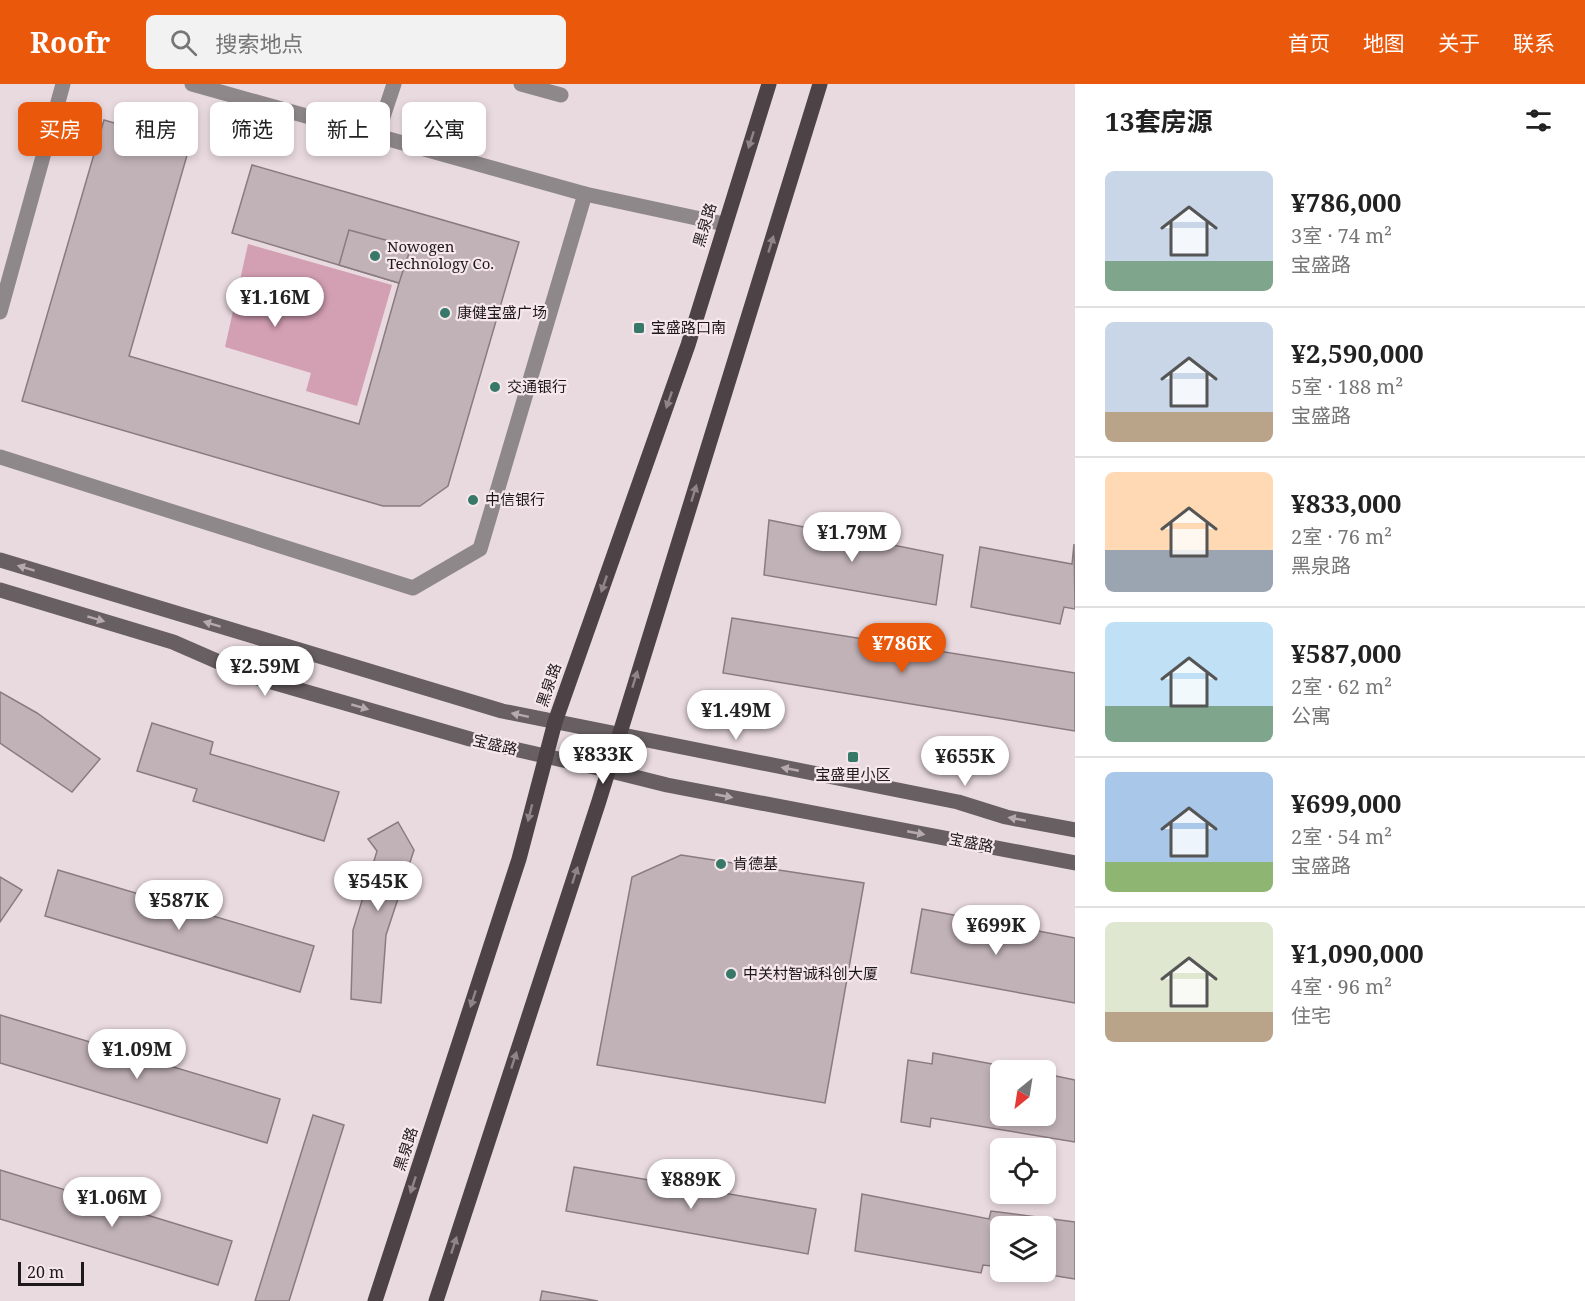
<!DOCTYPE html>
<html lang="zh">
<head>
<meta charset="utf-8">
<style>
	body { margin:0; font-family:"Noto Serif","Noto Sans SC",serif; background:#f2f2f2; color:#222; height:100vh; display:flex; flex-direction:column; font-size:22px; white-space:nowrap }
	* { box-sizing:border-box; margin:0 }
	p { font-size:20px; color:#767676 }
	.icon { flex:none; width:33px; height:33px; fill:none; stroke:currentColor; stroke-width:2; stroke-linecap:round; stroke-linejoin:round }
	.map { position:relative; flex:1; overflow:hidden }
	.drawer { display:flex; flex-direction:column; background:#fff; width:510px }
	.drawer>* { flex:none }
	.top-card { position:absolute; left:18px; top:18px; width:570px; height:54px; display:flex; gap:12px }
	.needle { width:39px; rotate:210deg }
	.buttons { position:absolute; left:990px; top:976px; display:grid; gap:12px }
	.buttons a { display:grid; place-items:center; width:66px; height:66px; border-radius:9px; background:#fff; box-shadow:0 3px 9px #0003; font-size:30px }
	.scale { position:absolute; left:18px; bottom:15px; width:66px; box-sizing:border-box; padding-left:6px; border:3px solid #1d181a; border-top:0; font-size:16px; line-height:21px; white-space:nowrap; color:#1d181a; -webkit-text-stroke:4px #f6e7ec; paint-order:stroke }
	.price { position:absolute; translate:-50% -51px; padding:0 14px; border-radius:21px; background:#fff; color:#222; font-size:20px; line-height:39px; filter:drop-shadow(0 2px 3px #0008) }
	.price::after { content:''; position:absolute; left:50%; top:36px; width:18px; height:14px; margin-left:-9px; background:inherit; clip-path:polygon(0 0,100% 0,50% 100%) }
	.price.current { background:#ea580c; color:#fff }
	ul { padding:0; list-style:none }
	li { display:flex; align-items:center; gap:18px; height:150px; padding:0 30px }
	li+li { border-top:2px solid #e0e0e0 }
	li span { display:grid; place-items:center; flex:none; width:168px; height:120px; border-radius:9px; color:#555 }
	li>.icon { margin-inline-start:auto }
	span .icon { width:72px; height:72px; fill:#fffc; stroke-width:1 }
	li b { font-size:26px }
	h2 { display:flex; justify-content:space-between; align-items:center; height:72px; padding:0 30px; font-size:26px }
	.tag { padding:0 21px; border-radius:9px; background:#fff; box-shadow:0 3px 9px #0003; font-size:21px; line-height:54px }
	.tag.current { background:#ea580c; color:#fff }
	header { display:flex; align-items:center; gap:36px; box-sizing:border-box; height:84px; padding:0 30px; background:#ea580c; color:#fff }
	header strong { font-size:28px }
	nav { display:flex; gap:33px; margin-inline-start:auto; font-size:21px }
	.search { width:420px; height:54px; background:#f2f2f2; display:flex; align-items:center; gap:15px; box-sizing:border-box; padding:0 21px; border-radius:9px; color:#767676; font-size:22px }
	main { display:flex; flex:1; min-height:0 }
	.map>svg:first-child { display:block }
	.green { fill:#d39fb3 }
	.building { fill:#c1b2b7; stroke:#897b80; stroke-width:1.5 }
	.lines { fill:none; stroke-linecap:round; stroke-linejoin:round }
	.street { stroke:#8e888a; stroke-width:15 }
	.secondary { stroke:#685f62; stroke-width:15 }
	.primary { stroke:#4d4246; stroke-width:15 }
	.oneway { fill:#918488 }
	.oneway2 { fill:#b6aaae }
	.poi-dot { fill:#387868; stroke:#f6e7ec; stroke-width:2 }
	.labels { text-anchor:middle; stroke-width:4.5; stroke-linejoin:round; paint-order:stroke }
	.street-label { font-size:15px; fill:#1d181a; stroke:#f6e7ec }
	.poi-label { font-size:15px; fill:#1d181a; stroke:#f6e7ec; text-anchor:start }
</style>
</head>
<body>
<header>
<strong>Roofr</strong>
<div class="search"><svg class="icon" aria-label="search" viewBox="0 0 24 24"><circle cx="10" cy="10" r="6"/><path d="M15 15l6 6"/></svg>搜索地点</div>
<nav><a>首页</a><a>地图</a><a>关于</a><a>联系</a></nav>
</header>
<main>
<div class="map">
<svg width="1075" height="1217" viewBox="0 0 1075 1217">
	<rect width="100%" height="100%" fill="#e9dadf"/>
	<polygon class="green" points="248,160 392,201 357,322 306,307 311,289 225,263"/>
	<g class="building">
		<polygon points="104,36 190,61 129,272 359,340 399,199 232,149 252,81 519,158 448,402 420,422 383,422 22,317"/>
		<polygon points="349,146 411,163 399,199 339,181"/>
		<polygon points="769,436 943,471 936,521 764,491"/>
		<polygon points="1074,460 1075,525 1064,523 1060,540 971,523 980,463 1072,480"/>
		<polygon points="732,534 1075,589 1075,647 723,589"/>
		<polygon points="0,608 37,629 100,675 72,708 0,659"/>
		<polygon points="152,639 213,658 210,670 339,708 324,757 193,717 197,705 137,687"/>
		<polygon points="398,738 414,766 386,851 381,919 351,915 353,846 377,767 368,755"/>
		<polygon points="681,771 864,799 825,1019 597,981 632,793"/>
		<polygon points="58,786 314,862 300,908 45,832"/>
		<polygon points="0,793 22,806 0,838"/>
		<polygon points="922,825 1075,854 1075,919 911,889"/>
		<polygon points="0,931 280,1015 267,1059 0,979"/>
		<polygon points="933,969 1030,987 1000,987 1000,1032 1046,1032 1046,990 1075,996 1075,1058 931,1034 930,1043 901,1038 908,976 932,980"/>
		<polygon points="313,1031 344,1041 289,1217 255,1217"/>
		<polygon points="574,1083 816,1125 808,1170 566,1127"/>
		<polygon points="0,1086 232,1157 218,1201 0,1135"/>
		<polygon points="862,1110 989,1135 991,1127 1075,1138 1075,1195 1031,1188 1046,1188 1046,1143 1000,1143 1000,1183 983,1181 981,1189 855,1167"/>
		<polygon points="542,1207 598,1217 540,1217"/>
	</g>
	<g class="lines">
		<g class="street">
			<polyline points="192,0 585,110 724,140"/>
			<polyline points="521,0 561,11"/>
			<polyline points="377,51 394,0"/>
			<polyline points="0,228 63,0"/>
			<polyline points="0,373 413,504 480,465 585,110"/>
		</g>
		<g class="secondary">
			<polyline points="0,476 502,627 958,718 1006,733 1075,746"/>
			<polyline points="0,506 173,558 251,592 470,655 607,686 667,701 1075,779"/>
		</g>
		<g class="primary">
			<polyline points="375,1217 519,775 555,638 688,261 769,0"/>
			<polyline points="436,1217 599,717 820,0"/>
		</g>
	</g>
	<defs><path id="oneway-solid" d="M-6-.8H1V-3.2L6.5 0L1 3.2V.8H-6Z" transform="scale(1.5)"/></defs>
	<g class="oneway">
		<use href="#oneway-solid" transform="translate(751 56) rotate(108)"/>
		<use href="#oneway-solid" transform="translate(771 160) rotate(-73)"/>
		<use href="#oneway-solid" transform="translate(669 316) rotate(109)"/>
		<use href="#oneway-solid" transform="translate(694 409) rotate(-73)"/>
		<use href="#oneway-solid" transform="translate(604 500) rotate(109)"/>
		<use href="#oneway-solid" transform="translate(635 595) rotate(-73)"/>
		<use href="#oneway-solid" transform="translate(530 729) rotate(104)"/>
		<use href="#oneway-solid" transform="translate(575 791) rotate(-72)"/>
		<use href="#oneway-solid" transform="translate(473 915) rotate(108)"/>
		<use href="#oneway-solid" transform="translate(514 976) rotate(-72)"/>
		<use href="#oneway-solid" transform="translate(413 1101) rotate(108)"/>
		<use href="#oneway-solid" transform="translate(454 1161) rotate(-72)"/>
	</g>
	<g class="oneway2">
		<use href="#oneway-solid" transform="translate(26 484) rotate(-163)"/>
		<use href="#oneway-solid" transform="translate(96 535) rotate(17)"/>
		<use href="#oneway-solid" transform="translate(212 540) rotate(-163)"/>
		<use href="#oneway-solid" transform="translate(360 623) rotate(16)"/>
		<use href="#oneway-solid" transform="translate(520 631) rotate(-168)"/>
		<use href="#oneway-solid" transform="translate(790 685) rotate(-169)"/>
		<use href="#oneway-solid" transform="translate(724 712) rotate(11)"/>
		<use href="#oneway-solid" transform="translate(1017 735) rotate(-170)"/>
		<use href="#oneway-solid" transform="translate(916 749) rotate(11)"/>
	</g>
	<g class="poi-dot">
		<circle cx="375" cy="172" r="6"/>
		<circle cx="445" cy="229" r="6"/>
		<rect x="633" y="238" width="12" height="12" rx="3"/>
		<circle cx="495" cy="303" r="6"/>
		<circle cx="473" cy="416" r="6"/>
		<rect x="847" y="667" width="12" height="12" rx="3"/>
		<circle cx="721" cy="780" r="6"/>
		<circle cx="731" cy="890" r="6"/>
	</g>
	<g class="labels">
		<g class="street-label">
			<text transform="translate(705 141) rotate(-73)" y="5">黑泉路</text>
			<text transform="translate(549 601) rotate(-71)" y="5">黑泉路</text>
			<text transform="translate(495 661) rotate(13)" y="5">宝盛路</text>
			<text transform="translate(971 759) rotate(11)" y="5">宝盛路</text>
			<text transform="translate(406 1065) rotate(-72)" y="5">黑泉路</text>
		</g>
		<g class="poi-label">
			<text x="387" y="168">Nowogen<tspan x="387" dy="17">Technology Co.</tspan></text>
			<text x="457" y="234">康健宝盛广场</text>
			<text x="651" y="249">宝盛路口南</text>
			<text x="507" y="308">交通银行</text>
			<text x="485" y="421">中信银行</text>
			<text x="853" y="696" text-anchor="middle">宝盛里小区</text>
			<text x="733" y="785">肯德基</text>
			<text x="743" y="895">中关村智诚科创大厦</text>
		</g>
	</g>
</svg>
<div class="buttons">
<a><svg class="needle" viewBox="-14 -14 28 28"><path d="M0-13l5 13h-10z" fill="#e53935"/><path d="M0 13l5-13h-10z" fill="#767676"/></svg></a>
<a><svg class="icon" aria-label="locate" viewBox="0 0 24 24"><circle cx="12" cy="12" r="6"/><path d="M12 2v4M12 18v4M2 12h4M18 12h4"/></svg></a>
<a><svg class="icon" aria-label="layers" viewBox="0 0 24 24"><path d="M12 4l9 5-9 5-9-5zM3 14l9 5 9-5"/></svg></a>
</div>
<div class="scale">20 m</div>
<b class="price" style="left:275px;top:244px">¥1.16M</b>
<b class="price" style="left:852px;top:479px">¥1.79M</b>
<b class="price current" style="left:902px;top:590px">¥786K</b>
<b class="price" style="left:265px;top:613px">¥2.59M</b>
<b class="price" style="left:736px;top:657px">¥1.49M</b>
<b class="price" style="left:603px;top:701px">¥833K</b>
<b class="price" style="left:965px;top:703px">¥655K</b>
<b class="price" style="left:378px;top:828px">¥545K</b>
<b class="price" style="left:179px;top:847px">¥587K</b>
<b class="price" style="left:996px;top:872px">¥699K</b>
<b class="price" style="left:137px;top:996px">¥1.09M</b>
<b class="price" style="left:691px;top:1126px">¥889K</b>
<b class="price" style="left:112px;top:1144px">¥1.06M</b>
<div class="top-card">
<a class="tag current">买房</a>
<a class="tag">租房</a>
<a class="tag">筛选</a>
<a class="tag">新上</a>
<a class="tag">公寓</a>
</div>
</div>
<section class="drawer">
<h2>13套房源<svg class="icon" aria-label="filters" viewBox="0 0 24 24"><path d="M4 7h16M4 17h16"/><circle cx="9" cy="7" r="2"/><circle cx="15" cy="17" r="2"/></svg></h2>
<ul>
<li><span style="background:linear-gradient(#c9d6e8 75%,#7fa58c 0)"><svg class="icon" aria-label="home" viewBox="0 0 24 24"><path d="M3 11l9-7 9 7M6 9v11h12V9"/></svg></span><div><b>¥786,000</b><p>3室 · 74 m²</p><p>宝盛路</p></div></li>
<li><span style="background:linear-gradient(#c9d6e8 75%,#b9a48a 0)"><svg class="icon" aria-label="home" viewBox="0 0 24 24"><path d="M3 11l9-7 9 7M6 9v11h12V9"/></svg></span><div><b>¥2,590,000</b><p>5室 · 188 m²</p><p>宝盛路</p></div></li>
<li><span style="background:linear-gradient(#ffd9b3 65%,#9aa5b1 0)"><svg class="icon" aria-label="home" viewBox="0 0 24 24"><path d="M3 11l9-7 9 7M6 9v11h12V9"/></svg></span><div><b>¥833,000</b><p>2室 · 76 m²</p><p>黑泉路</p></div></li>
<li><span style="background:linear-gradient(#bfe0f5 70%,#7fa58c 0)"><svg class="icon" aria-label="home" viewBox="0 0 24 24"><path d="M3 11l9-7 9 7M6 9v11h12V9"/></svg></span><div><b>¥587,000</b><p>2室 · 62 m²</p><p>公寓</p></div></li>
<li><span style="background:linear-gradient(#a9c7e8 75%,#8fb573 0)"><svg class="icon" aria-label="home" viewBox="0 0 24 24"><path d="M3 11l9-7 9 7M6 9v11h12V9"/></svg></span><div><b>¥699,000</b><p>2室 · 54 m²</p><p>宝盛路</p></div></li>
<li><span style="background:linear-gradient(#dfe7d0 75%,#b9a48a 0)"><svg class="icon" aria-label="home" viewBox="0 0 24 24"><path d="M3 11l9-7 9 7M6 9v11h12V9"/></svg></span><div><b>¥1,090,000</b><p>4室 · 96 m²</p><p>住宅</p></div></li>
</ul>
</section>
</main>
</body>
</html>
